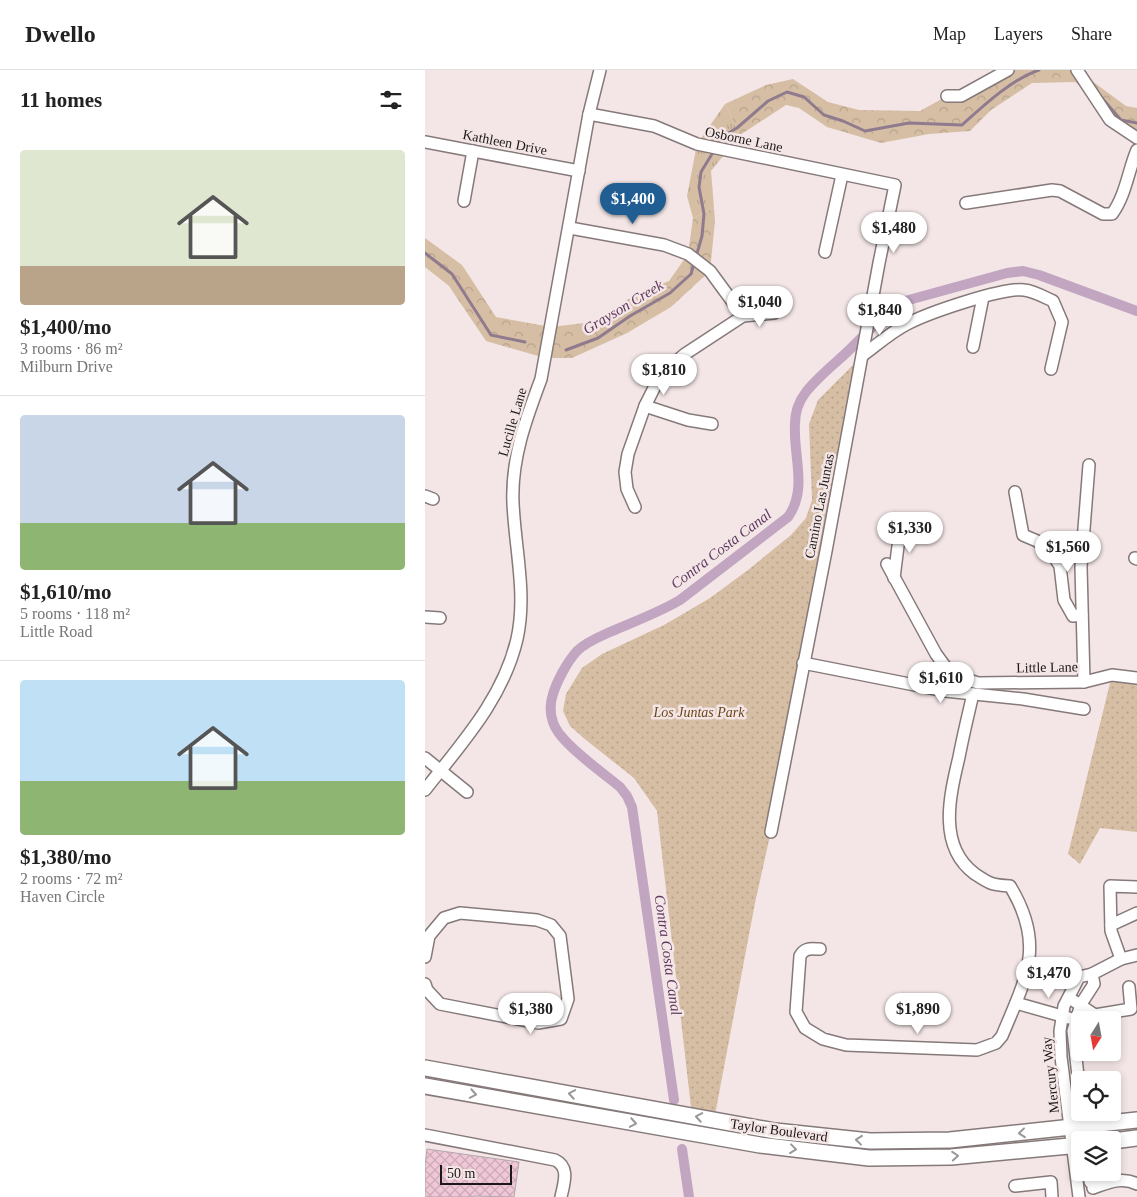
<!DOCTYPE html>
<html lang="en">
<head>
<meta charset="utf-8">
<style>
	body { margin:0; font-family:"Times New Roman",serif; background:#f6f6f6; color:#222; height:100vh; display:flex; flex-direction:column; font-size:19px; white-space:nowrap }
	* { box-sizing:border-box; margin:0 }
	p { font-size:16px; color:#767676 }
	.icon { flex:none; width:28px; height:28px; fill:none; stroke:currentColor; stroke-width:2; stroke-linecap:round; stroke-linejoin:round }
	.map { position:relative; flex:1; overflow:hidden }
	.side { display:flex; flex-direction:column; background:#fff; width:425px }
	.side>* { flex:none }
	.needle { width:32px; rotate:191deg }
	.controls { position:absolute; left:646px; top:941px; display:grid; gap:10px }
	.controls a { display:grid; place-items:center; width:50px; height:50px; border-radius:5px; background:#fff; box-shadow:0 2px 8px #0003; font-size:25px }
	.scale { position:absolute; left:15px; bottom:12px; width:72px; box-sizing:border-box; padding-left:5px; border:2px solid #1d1818; border-top:0; font-size:14px; line-height:18px; white-space:nowrap; color:#1d1818; -webkit-text-stroke:4px #f4e6e6; paint-order:stroke }
	.price { position:absolute; translate:-50% -42px; padding:0 11px; border-radius:18px; background:#fff; color:#222; font-size:16px; line-height:32px; filter:drop-shadow(0 1px 2px #0008) }
	.price::after { content:''; position:absolute; left:50%; top:30px; width:15px; height:11px; margin-left:-8px; background:inherit; clip-path:polygon(0 0,100% 0,50% 100%) }
	.price.on { background:#1f5d93; color:#fff }
	ul { padding:0; list-style:none }
	li { display:grid; align-content:center; gap:10px; height:265px; padding:0 20px }
	li+li { border-top:1px solid #e0e0e0 }
	li span { display:grid; place-items:center; height:155px; border-radius:5px; color:#555 }
	li>.icon { margin-inline-start:auto }
	span .icon { width:90px; height:90px; fill:#fffc; stroke-width:1 }
	li b { font-size:21px }
	h2 { display:flex; justify-content:space-between; align-items:center; height:60px; padding:0 20px; font-size:21px }
	header { display:flex; align-items:center; gap:30px; box-sizing:border-box; height:70px; padding:0 25px; background:#fff; border-bottom:1px solid #e0e0e0 }
	header strong { font-size:24px }
	nav { display:flex; gap:28px; margin-inline-start:auto; font-size:18px }
	main { display:flex; flex:1; min-height:0 }
	.map>svg:first-child { display:block }
	.grass { fill:url(#grass-tufts) }
	.forest { fill:url(#forest-crowns) }
	.park { fill:url(#park-dots) }
	.lines { fill:none; stroke-linecap:round; stroke-linejoin:round }
	.stream { stroke:#907b8e; stroke-width:3 }
	.canal { stroke:#c1a5c1; stroke-width:10 }
	.building { fill:url(#building-cross-hatch); stroke:#b3a7ab }
	.minor-casing { stroke:#857979; stroke-width:14 }
	.major-casing { stroke:#857979; stroke-width:18 }
	.minor { stroke:#fff; stroke-width:11 }
	.major { stroke:#fff; stroke-width:15 }
	.oneway { stroke:#999797 }
	.labels { text-anchor:middle; stroke-width:5; stroke-linejoin:round; paint-order:stroke }
	.street-label { font-size:14px; fill:#1d1818; stroke:#f4e6e6 }
	.park-label { font-size:14px; font-style:italic; fill:#6b4617; stroke:#f4e6e6 }
	.water-label { font-size:15px; font-style:italic; fill:#603a61; stroke:#f4e6e6 }
</style>
</head>
<body>
<header>
<strong>Dwello</strong>
<nav><a>Map</a><a>Layers</a><a>Share</a></nav>
</header>
<main>
<section class="side">
<h2>11 homes<svg class="icon" aria-label="filters" viewBox="0 0 24 24"><path d="M4 7h16M4 17h16"/><circle cx="9" cy="7" r="2"/><circle cx="15" cy="17" r="2"/></svg></h2>
<ul>
<li><span style="background:linear-gradient(#dfe7d0 75%,#b9a48a 0)"><svg class="icon" aria-label="home" viewBox="0 0 24 24"><path d="M3 11l9-7 9 7M6 9v11h12V9"/></svg></span><div><b>$1,400/mo</b><p>3 rooms · 86 m²</p><p>Milburn Drive</p></div></li>
<li><span style="background:linear-gradient(#c9d6e8 70%,#8fb573 0)"><svg class="icon" aria-label="home" viewBox="0 0 24 24"><path d="M3 11l9-7 9 7M6 9v11h12V9"/></svg></span><div><b>$1,610/mo</b><p>5 rooms · 118 m²</p><p>Little Road</p></div></li>
<li><span style="background:linear-gradient(#bfe0f5 65%,#8fb573 0)"><svg class="icon" aria-label="home" viewBox="0 0 24 24"><path d="M3 11l9-7 9 7M6 9v11h12V9"/></svg></span><div><b>$1,380/mo</b><p>2 rooms · 72 m²</p><p>Haven Circle</p></div></li>
</ul>
</section>
<div class="map">
<svg width="712" height="1127" viewBox="0 0 712 1127">
	<defs>
		<pattern id="grass-tufts" width="24" height="20" patternUnits="userSpaceOnUse" patternTransform="scale(1.25)"><rect width="24" height="20" fill="#d6bea4"/><path d="M3 7l-1-3M5 7V3M7 7l1-3M15 17l-1-3M17 17v-4M19 17l1-3" fill="none" stroke="#b7a38c"/></pattern>
		<pattern id="forest-crowns" width="20" height="18" patternUnits="userSpaceOnUse" patternTransform="scale(1.25)"><rect width="20" height="18" fill="#d6bea4"/><path d="M2 6a3 3 0 1 1 6 0M12 15a3 3 0 1 1 6 0" fill="none" stroke="#b7a38c"/></pattern>
		<pattern id="park-dots" width="8" height="8" patternUnits="userSpaceOnUse" patternTransform="scale(1.25)"><rect width="8" height="8" fill="#d6bea4"/><path d="M2 2h.1M6 6h.1" fill="none" stroke="#b7a38c" stroke-width="1.8" stroke-linecap="round"/></pattern>
		<pattern id="building-cross-hatch" width="8" height="8" patternUnits="userSpaceOnUse" patternTransform="scale(1.25)"><rect width="8" height="8" fill="#efc7d7"/><path d="M0 0l8 8M0 8l8-8" fill="none" stroke="#ccaab8"/></pattern>
	</defs>
	<rect width="100%" height="100%" fill="#f4e6e6"/>
	<polygon class="grass" points="300,34 315,65 286,101 289,138 268,148 262,126 272,74"/>
	<g class="forest">
		<polygon points="583,0 652,0 701,36 712,38 712,59 696,58 673,29 650,12 607,13 566,40 545,61 504,64 456,73 402,57 374,38 361,35 315,65 300,34 341,15 368,9 403,32 434,40 495,41 522,26"/>
		<polygon points="289,138 290,151 285,201 246,237 202,263 147,288 120,288 61,271 24,216 0,197 0,168 37,195 71,247 126,257 168,252 213,223 244,211 263,184 268,148"/>
	</g>
	<g class="park">
		<polygon points="438,285 359,703 330,833 289,1050 267,1046 232,741 209,708 161,670 145,656 138,641 141,624 157,598 177,584 239,555 285,528 323,500 366,465 381,448 387,430 384,354 393,330"/>
		<polygon points="687,605 712,608 712,762 675,758 655,794 643,784"/>
	</g>
	<g class="lines">
		<g class="stream">
			<polyline points="676,27 696,50 712,53"/>
			<polyline points="0,183 27,204 66,265 100,272"/>
			<path d="M271,187l6,-21 2,-22 -5,-27 2,-15 22,-36 14,-8 31,-27 19,-9 17,5 20,18 19,6 22,10 44,-8 53,2c21,-19 50,-46 77,-55"/>
			<polyline points="141,280 173,268 205,246 245,223 266,204 269,193"/>
		</g>
		<g class="canal">
			<path d="M249,1030l-42,-293 -5,-11 -7,-9c-18,-15 -43,-32 -58,-50 -11,-12 -14,-28 -9,-43 4,-13 14,-32 24,-43 9,-9 22,-14 33,-19 23,-10 48,-19 70,-32l108,-83c20,-28 5,-61 7,-93 0,-11 4,-23 11,-32 11,-14 26,-26 39,-38 19,-18 37,-39 60,-53l102,-28 16,-2 16,4 98,36"/>
			<polyline points="257,1079 264,1127"/>
		</g>
	</g>
	<polygon class="building" points="2,1079 94,1092 89,1127 49,1126 49,1127 0,1127 0,1096"/>
	<g class="lines">
		<g class="minor-casing">
			<g id="minor">
				<polyline points="652,0 685,50 712,68"/>
				<polyline points="522,26 536,26 583,0"/>
				<polyline points="164,44 229,56 272,74 470,115 454,193 401,481 346,762"/>
				<polyline points="0,72 154,101"/>
				<polyline points="39,131 48,81"/>
				<path d="M541,133l86,-13 8,1 43,23h9c14,-19 16,-43 25,-64"/>
				<polyline points="145,158 239,175 263,184 285,201 318,246"/>
				<polyline points="400,182 417,105"/>
				<polyline points="548,277 558,227"/>
				<path d="M438,285c14,-10 28,-23 44,-31 21,-11 96,-37 117,-34 10,1 20,7 29,11l9,21 -11,47"/>
				<polyline points="220,336 263,350 287,354"/>
				<polyline points="590,422 598,465 612,471 626,482 635,496 639,530 648,546 657,545"/>
				<polyline points="0,426 8,429"/>
				<polyline points="210,437 202,419 200,402 203,384 220,336 231,314 240,301 260,284 318,246 349,243"/>
				<polyline points="710,488 712,489"/>
				<polyline points="462,494 511,584 522,599 534,607 553,613 659,612 687,605 712,608"/>
				<polyline points="469,508 474,468 481,455"/>
				<polyline points="0,547 15,548"/>
				<polyline points="378,593 520,621 598,629 659,639"/>
				<polyline points="659,612 656,497 664,395"/>
				<polyline points="0,688 42,722"/>
				<path d="M0,720c36,-46 78,-91 92,-151 10,-45 -2,-90 -4,-136 -2,-44 13,-84 28,-124l48,-265 11,-44"/>
				<polyline points="686,855 712,843"/>
				<path d="M395,879c-9,0 -15,-2 -20,7l-4,56 9,16 18,11 23,6 131,5 19,-7 6,-7c24,-58 44,-91 8,-150 -18,-1 -20,-2 -35,-12 -38,-28 -25,-79 -16,-117 4,-21 9,-42 14,-63"/>
				<polyline points="0,887 4,866 19,848 35,843 112,850 126,855 135,866 143,929 136,949 113,953 15,934 2,920 0,914"/>
				<polyline points="696,889 686,861 685,816 712,817"/>
				<polyline points="649,931 670,945 706,939 704,917"/>
				<polyline points="591,933 644,948"/>
				<polyline points="655,1024 648,961 656,934 669,914 667,904"/>
				<polyline points="657,1042 662,1070"/>
				<path d="M0,1065l130,25c15,7 9,23 6,37"/>
				<polyline points="590,1116 626,1112 627,1127"/>
				<path d="M668,1118c15,-5 29,-12 44,-4"/>
				<polyline points="654,1127 636,987 635,961 639,936 654,907 667,904 696,889 712,885"/>
			</g>
		</g>
		<g class="major-casing">
			<g id="major">
				<polyline points="0,998 350,1061 445,1071 525,1070 712,1050"/>
				<polyline points="0,1016 335,1075 444,1088 526,1087 655,1075"/>
				<polyline points="688,1071 712,1068"/>
				<polyline points="667,1111 671,1102"/>
			</g>
		</g>
		<use href="#minor" class="minor"/>
		<use href="#major" class="major"/>
	</g>
	<defs><path id="oneway-chevron" d="M-2-3.5L2.5 0L-2 3.5" fill="none" stroke-width="1.6" stroke-linecap="round" stroke-linejoin="round" transform="scale(1.25)"/></defs>
	<g class="oneway">
		<use href="#oneway-chevron" transform="translate(48 1024) rotate(10)"/>
		<use href="#oneway-chevron" transform="translate(147 1024) rotate(-170)"/>
		<use href="#oneway-chevron" transform="translate(274 1047) rotate(-170)"/>
		<use href="#oneway-chevron" transform="translate(208 1053) rotate(10)"/>
		<use href="#oneway-chevron" transform="translate(597 1063) rotate(174)"/>
		<use href="#oneway-chevron" transform="translate(434 1070) rotate(-174)"/>
		<use href="#oneway-chevron" transform="translate(368 1079) rotate(7)"/>
		<use href="#oneway-chevron" transform="translate(530 1086) rotate(-4)"/>
	</g>
	<g class="labels">
		<g class="street-label">
			<text transform="translate(319 69) rotate(12)" y="5">Osborne Lane</text>
			<text transform="translate(80 72) rotate(11)" y="5">Kathleen Drive</text>
			<text transform="translate(87 352) rotate(-74)" y="5">Lucille Lane</text>
			<text transform="translate(394 436) rotate(-79)" y="5">Camino Las Juntas</text>
			<text transform="translate(622 597) rotate(-1)" y="5">Little Lane</text>
			<text transform="translate(625 1005) rotate(-96)" y="5">Mercury Way</text>
			<text transform="translate(354 1060) rotate(8)" y="5">Taylor Boulevard</text>
		</g>
		<g class="park-label">
			<text x="274" y="647">Los Juntas Park</text>
		</g>
		<g class="water-label">
			<text transform="translate(198 237) rotate(-31)" y="5">Grayson Creek</text>
			<text transform="translate(296 479) rotate(-37)" y="5">Contra Costa Canal</text>
			<text transform="translate(243 885) rotate(82)" y="5">Contra Costa Canal</text>
		</g>
	</g>
</svg>
<div class="controls">
<a><svg class="needle" viewBox="-14 -14 28 28"><path d="M0-13l5 13h-10z" fill="#e53935"/><path d="M0 13l5-13h-10z" fill="#767676"/></svg></a>
<a><svg class="icon" aria-label="locate" viewBox="0 0 24 24"><circle cx="12" cy="12" r="6"/><path d="M12 2v4M12 18v4M2 12h4M18 12h4"/></svg></a>
<a><svg class="icon" aria-label="layers" viewBox="0 0 24 24"><path d="M12 4l9 5-9 5-9-5zM3 14l9 5 9-5"/></svg></a>
</div>
<div class="scale">50 m</div>
<b class="price on" style="left:208px;top:155px">$1,400</b>
<b class="price" style="left:469px;top:184px">$1,480</b>
<b class="price" style="left:335px;top:258px">$1,040</b>
<b class="price" style="left:455px;top:266px">$1,840</b>
<b class="price" style="left:239px;top:326px">$1,810</b>
<b class="price" style="left:485px;top:484px">$1,330</b>
<b class="price" style="left:643px;top:503px">$1,560</b>
<b class="price" style="left:516px;top:634px">$1,610</b>
<b class="price" style="left:624px;top:929px">$1,470</b>
<b class="price" style="left:106px;top:965px">$1,380</b>
<b class="price" style="left:493px;top:965px">$1,890</b>
</div>
</main>
</body>
</html>
